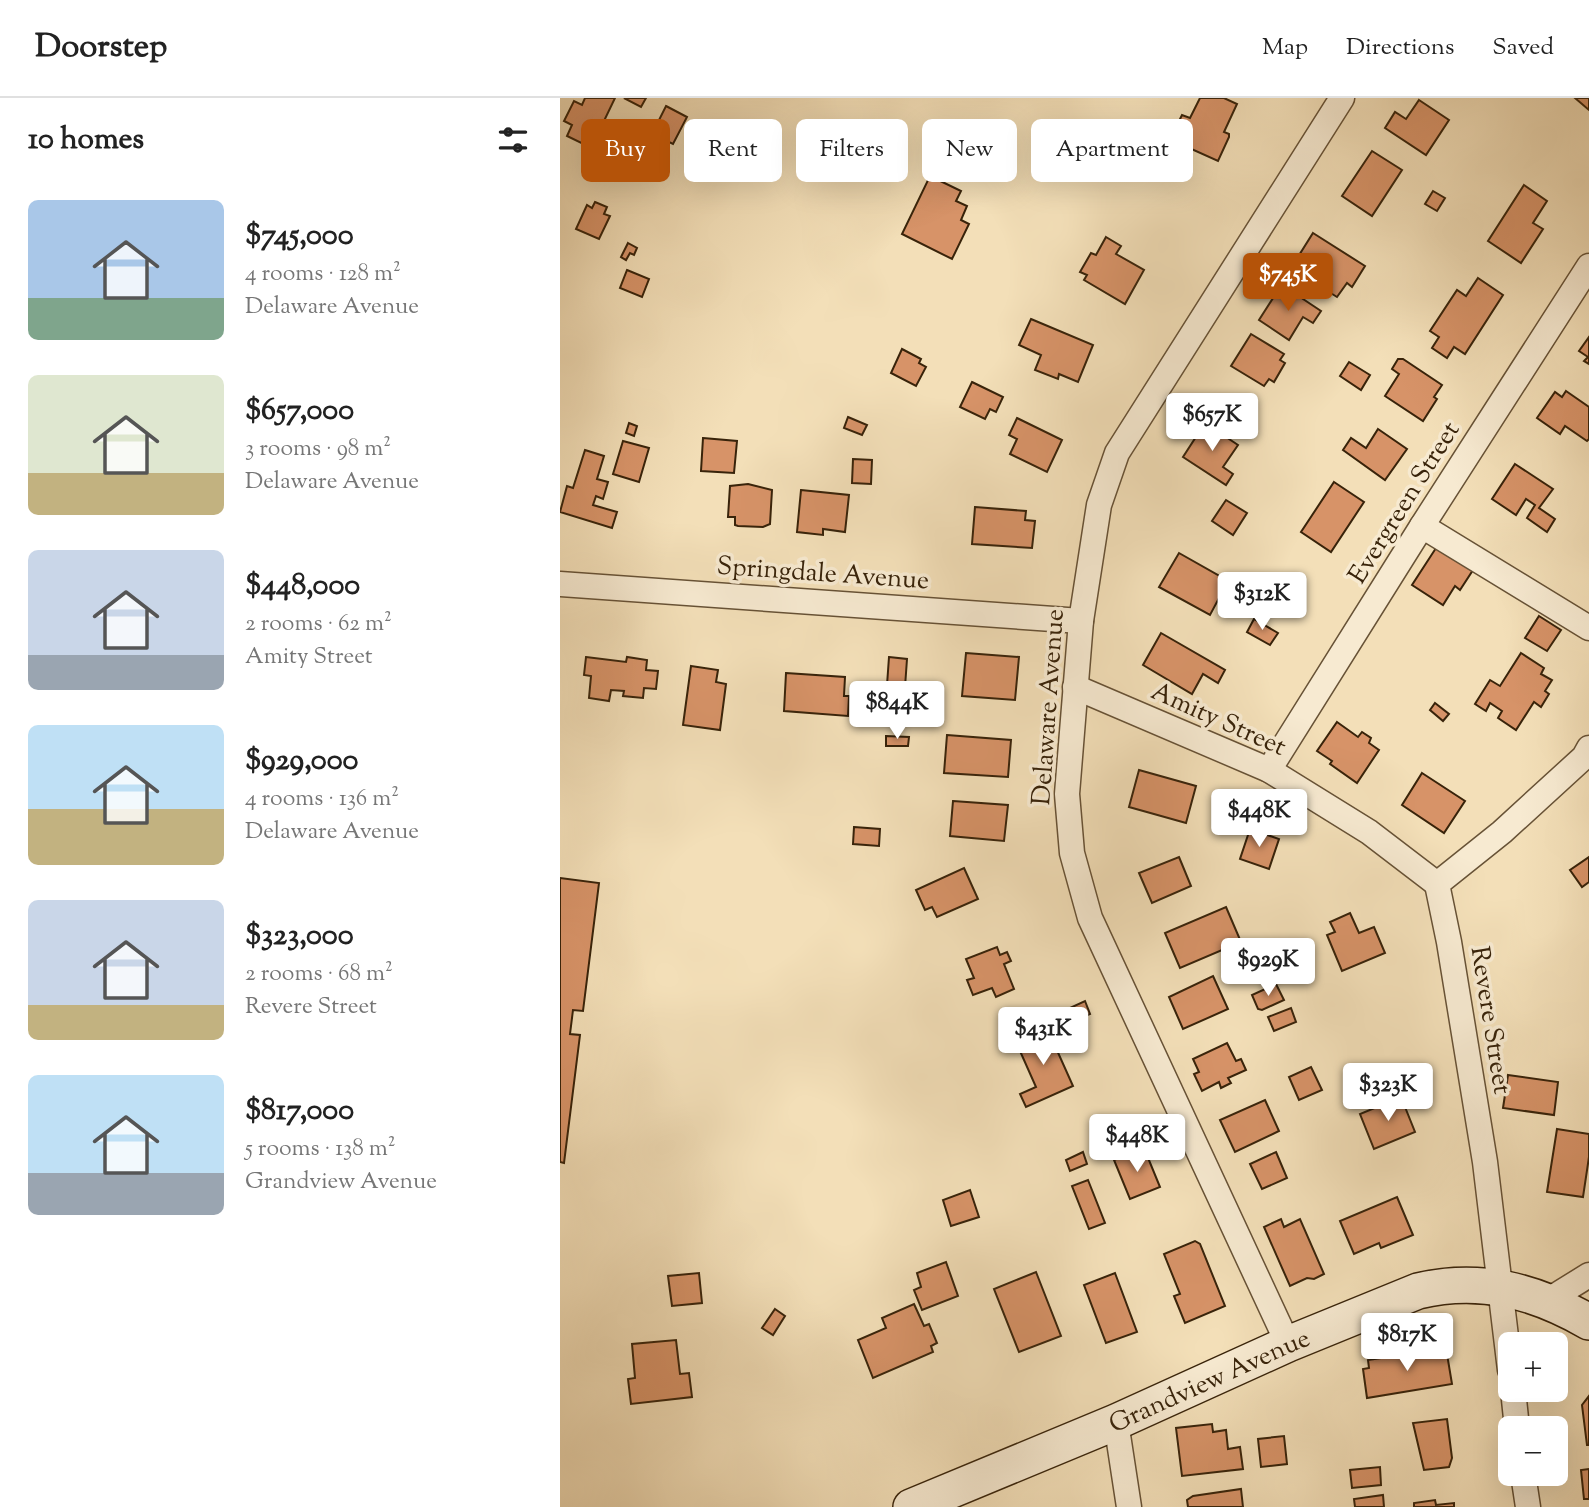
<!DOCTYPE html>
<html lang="en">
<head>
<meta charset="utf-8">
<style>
	body { margin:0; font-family:"Sorts Mill Goudy",serif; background:#f2f2f2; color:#222; height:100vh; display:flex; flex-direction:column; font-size:26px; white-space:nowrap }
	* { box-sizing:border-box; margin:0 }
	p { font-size:23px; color:#767676 }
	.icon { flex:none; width:38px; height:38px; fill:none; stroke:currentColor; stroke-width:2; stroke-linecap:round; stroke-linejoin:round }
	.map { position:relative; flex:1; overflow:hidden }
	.drawer { display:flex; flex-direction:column; background:#fff; width:560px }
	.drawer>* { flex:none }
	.guide { position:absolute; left:21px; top:21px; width:665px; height:63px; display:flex; gap:14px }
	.controls { position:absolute; left:938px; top:1234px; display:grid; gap:14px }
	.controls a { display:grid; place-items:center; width:70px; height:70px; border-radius:10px; background:#fff; box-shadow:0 7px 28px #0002; font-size:35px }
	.price { position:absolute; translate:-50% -60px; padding:0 16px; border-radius:7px; background:#fff; color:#222; font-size:23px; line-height:46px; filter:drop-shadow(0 2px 4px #0008) }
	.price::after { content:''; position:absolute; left:50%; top:42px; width:21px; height:16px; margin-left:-10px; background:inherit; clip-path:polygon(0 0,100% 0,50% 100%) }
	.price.selected { background:#b45309; color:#fff }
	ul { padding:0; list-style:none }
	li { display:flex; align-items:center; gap:21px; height:175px; padding:0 28px }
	li span { display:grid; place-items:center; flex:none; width:196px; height:140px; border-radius:10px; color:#555 }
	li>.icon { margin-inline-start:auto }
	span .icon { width:84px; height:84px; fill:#fffc; stroke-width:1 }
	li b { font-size:30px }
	h2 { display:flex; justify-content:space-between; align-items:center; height:84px; padding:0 28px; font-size:30px }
	.chip { padding:0 24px; border-radius:10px; background:#fff; box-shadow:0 7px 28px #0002; font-size:24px; line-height:63px }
	.chip.selected { background:#b45309; color:#fff }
	header { display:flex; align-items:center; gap:42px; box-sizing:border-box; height:98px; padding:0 35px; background:#fff; border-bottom:2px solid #e0e0e0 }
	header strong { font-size:33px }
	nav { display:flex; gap:38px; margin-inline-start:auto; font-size:24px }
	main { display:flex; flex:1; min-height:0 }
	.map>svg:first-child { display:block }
	.building { fill:#d79368; stroke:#38230a; stroke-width:2 }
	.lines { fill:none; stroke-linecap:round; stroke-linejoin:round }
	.street-casing { stroke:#675236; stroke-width:27 }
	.secondary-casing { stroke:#38230a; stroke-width:38 }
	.street { stroke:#f7ead1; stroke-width:24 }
	.secondary { stroke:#f7ead1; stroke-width:35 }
	.labels { text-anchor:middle; stroke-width:7; stroke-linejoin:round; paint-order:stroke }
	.street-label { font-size:26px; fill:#38230a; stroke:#f7ead1 }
</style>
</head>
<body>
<header>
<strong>Doorstep</strong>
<nav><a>Map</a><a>Directions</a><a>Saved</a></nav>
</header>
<main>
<section class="drawer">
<h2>10 homes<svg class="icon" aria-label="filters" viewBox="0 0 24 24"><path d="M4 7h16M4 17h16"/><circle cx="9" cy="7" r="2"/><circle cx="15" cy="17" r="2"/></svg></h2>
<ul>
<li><span style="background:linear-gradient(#a9c7e8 70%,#7fa58c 0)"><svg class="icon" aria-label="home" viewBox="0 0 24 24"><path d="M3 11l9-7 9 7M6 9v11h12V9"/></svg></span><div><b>$745,000</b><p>4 rooms · 128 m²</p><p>Delaware Avenue</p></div></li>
<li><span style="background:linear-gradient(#dfe7d0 70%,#c2b280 0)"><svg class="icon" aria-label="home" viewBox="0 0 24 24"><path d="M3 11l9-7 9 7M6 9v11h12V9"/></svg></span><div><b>$657,000</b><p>3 rooms · 98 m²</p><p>Delaware Avenue</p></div></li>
<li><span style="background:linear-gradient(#c9d6e8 75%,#9aa5b1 0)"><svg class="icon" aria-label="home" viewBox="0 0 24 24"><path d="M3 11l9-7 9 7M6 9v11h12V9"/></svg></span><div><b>$448,000</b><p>2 rooms · 62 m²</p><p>Amity Street</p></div></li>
<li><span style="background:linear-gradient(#bfe0f5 60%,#c2b280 0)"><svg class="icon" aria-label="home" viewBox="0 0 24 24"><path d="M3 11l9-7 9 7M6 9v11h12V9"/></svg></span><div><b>$929,000</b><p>4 rooms · 136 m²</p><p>Delaware Avenue</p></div></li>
<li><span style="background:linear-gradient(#c9d6e8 75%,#c2b280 0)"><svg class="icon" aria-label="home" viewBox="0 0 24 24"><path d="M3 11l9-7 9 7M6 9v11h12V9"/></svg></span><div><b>$323,000</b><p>2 rooms · 68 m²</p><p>Revere Street</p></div></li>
<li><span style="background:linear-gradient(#bfe0f5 70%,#9aa5b1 0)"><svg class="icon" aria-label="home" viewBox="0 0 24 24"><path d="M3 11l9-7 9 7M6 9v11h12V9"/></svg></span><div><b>$817,000</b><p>5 rooms · 138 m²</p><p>Grandview Avenue</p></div></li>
</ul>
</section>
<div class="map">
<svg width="1029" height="1409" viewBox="0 0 1029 1409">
	<rect width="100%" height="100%" fill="#f3dfb8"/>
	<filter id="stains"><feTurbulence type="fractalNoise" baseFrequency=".00286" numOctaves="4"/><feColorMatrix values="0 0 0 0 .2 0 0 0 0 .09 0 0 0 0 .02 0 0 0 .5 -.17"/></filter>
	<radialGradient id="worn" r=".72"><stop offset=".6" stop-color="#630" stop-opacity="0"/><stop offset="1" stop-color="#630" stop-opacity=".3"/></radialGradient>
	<g class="building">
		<polygon points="25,0 55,0 43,25 59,32 46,57 7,38 12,27 4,23 14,3 22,7"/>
		<polygon points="64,0 86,0 81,9"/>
		<polygon points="640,0 664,0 677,6 664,34 669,36 669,39 658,63 618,45 620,41 612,37 622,17 630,20"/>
		<polygon points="1015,0 1029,0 1029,12"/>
		<polygon points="859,2 889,22 866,57 825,30 835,14 846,21"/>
		<polygon points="106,8 127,19 113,46 92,36"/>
		<polygon points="812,53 842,72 812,118 782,98"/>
		<polygon points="370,78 401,93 396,103 407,108 401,122 409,126 392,161 342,136"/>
		<polygon points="964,87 987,103 973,125 983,131 961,165 928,143"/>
		<polygon points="873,93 885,100 877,113 865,106"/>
		<polygon points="35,104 47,109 44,116 50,118 39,141 16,131 27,107 32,110"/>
		<polygon points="753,135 805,168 792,189 787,185 777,199 731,170"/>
		<polygon points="546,139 561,148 556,156 584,172 565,206 524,182 527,177 520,174 531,155 536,157"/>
		<polygon points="68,145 77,150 74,157 70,155 66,162 61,159"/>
		<polygon points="67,172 89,181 82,199 60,190"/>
		<polygon points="918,180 943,197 905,256 894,249 887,260 872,250 879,239 870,233 897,192 906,198"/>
		<polygon points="725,189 761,213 753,225 743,219 729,242 699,222 715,197 718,199"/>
		<polygon points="471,221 533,247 518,284 499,276 498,281 475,272 481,257 459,247"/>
		<polygon points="691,236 724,256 720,262 725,265 714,284 709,281 704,288 671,268"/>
		<polygon points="1029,239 1029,266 1024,263 1028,259 1019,253"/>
		<polygon points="342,251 361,261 359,265 366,269 356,288 331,275"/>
		<polygon points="838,261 843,261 882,287 874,299 877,301 863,323 825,298 839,276 832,271"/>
		<polygon points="789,264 810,277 801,292 780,278"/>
		<polygon points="412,284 443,299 436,314 430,311 425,321 400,309"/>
		<polygon points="1006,293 1029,309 1029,341 1027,343 1005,328 1000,336 977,320 995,294 1002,299"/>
		<polygon points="288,319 307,327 302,337 284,330"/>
		<polygon points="457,320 502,342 487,374 450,356 457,341 449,337"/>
		<polygon points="69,325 77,328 74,338 66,335"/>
		<polygon points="645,325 678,347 663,369 673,376 666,387 623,359"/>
		<polygon points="818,331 847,351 825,382 783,352 791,340 806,350"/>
		<polygon points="143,340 177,343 174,375 141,373"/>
		<polygon points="63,343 89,350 79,384 53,376"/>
		<polygon points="25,352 44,358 37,381 48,384 43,401 36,398 33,407 57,414 52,430 0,414 7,388 13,390"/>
		<polygon points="293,361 312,362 311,386 292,385"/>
		<polygon points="955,366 993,391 979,410 995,421 987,434 967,420 975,407 966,401 956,417 932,401"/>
		<polygon points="774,384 804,404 771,454 741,434"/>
		<polygon points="188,386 212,392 210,426 203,429 178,428 175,427 175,419 168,419 170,388"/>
		<polygon points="241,392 289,397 285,434 263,431 263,437 237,434"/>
		<polygon points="666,402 687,415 673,437 652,423"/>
		<polygon points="415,409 466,413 465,422 475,423 472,450 412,446"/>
		<polygon points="876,450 913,472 900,492 895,488 883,507 852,487"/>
		<polygon points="619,455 663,480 661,484 666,487 650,517 599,489"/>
		<polygon points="979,518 1001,532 987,553 965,540"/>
		<polygon points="694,521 718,535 710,547 687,534"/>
		<polygon points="601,535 665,572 658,585 643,576 632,596 583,567"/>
		<polygon points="406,555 459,559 455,602 402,598"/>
		<polygon points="961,555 984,570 981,576 992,582 985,593 989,596 981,609 974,604 956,632 938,620 942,613 930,605 926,613 915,606 930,582 940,588"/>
		<polygon points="26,559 66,564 67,559 87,562 86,572 98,573 96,591 84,590 83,600 63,598 64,593 51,592 49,603 29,600 31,578 24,577"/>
		<polygon points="329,559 347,561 345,589 327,587"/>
		<polygon points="131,568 158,572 156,584 166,586 160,632 123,627"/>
		<polygon points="226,575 285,579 284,598 289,598 288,618 224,613"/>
		<polygon points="875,605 889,616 883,623 870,612"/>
		<polygon points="777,624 798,639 802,634 811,640 809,645 819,652 797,685 770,666 772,663 757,653"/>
		<polygon points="387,637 451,642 448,679 384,675"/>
		<polygon points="326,638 349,639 348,648 326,648"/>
		<polygon points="579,672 636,688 626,725 569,709"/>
		<polygon points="862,675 905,703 884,735 842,707"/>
		<polygon points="393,703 448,707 444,743 390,738"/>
		<polygon points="294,729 320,731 319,748 293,746"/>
		<polygon points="690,731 719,741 709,771 680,761"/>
		<polygon points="619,759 631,788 592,805 579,775"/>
		<polygon points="1029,759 1029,784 1022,789 1010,772"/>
		<polygon points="404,770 418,801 377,819 372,809 365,812 356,792"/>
		<polygon points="0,780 39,785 23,913 13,912 10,936 20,937 4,1065 0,1064"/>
		<polygon points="666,809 681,844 620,870 605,835"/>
		<polygon points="790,815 799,835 814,829 825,855 782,873 767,837 775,834 770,824"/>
		<polygon points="437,849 440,857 447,854 451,863 444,866 454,891 436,899 432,890 413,897 407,882 414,880 406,861"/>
		<polygon points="653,878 668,911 623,931 609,899"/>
		<polygon points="716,886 724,902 702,912 698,911 692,897"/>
		<polygon points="525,903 530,916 505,927 499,915"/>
		<polygon points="731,910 736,924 714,933 708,919"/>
		<polygon points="487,930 513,988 466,1009 460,996 476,989 456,944"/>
		<polygon points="667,945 676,963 681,961 686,972 668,980 671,985 661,990 659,984 642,993 634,976 639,974 633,961"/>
		<polygon points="751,969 762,992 739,1002 729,979"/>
		<polygon points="948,977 998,984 994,1017 943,1010"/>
		<polygon points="841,999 855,1034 814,1051 800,1016"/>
		<polygon points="705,1002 719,1033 675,1054 660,1022"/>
		<polygon points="997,1031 1029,1036 1029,1059 1023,1099 987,1094"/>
		<polygon points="584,1050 600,1089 570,1101 554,1062"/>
		<polygon points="523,1054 527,1066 510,1073 506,1062"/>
		<polygon points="716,1054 727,1080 702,1091 690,1066"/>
		<polygon points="528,1082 545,1125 529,1131 512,1088"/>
		<polygon points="410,1092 419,1119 391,1128 383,1102"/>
		<polygon points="837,1099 853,1137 821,1150 819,1145 794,1156 780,1123"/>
		<polygon points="721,1121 724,1129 740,1121 764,1176 754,1181 747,1180 730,1188 704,1129"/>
		<polygon points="635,1143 640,1146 665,1208 625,1225 614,1198 620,1196 604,1156"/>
		<polygon points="386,1164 398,1198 362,1212 354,1192 361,1189 357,1175"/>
		<polygon points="476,1174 501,1238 459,1254 434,1191"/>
		<polygon points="139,1175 142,1205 112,1208 108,1178"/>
		<polygon points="555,1175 577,1234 546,1245 524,1187"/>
		<polygon points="354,1206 364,1228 369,1226 377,1245 371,1248 373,1254 313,1280 298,1242 326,1230 322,1220"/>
		<polygon points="215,1211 225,1218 213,1237 202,1230"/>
		<polygon points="116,1242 120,1276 129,1275 132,1299 71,1306 68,1281 75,1280 72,1246"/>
		<polygon points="886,1250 892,1286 807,1300 803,1271 809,1270 808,1262"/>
		<polygon points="1029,1298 1029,1347 1027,1347 1022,1307"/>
		<polygon points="887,1321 892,1360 889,1369 864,1372 853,1325"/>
		<polygon points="652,1326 653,1334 666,1332 668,1351 680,1349 683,1371 622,1378 616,1330"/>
		<polygon points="724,1338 727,1366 701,1369 698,1341"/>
		<polygon points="820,1369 821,1387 792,1390 790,1372"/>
		<polygon points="1029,1371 1029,1401 1024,1401 1021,1372"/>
		<polygon points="681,1391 683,1409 628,1409 627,1402 633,1398"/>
		<polygon points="823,1397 824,1409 795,1409 794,1401"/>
		<polygon points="875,1402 876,1407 894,1405 894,1409 854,1409 854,1405"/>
	</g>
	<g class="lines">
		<g class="street-casing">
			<g id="street">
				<polyline points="862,428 1029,530"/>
				<polyline points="0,486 521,523"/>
				<polyline points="515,589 709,672 809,734 877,786"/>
				<polyline points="709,672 862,428 1029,168"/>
				<polyline points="987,1203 1029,1177"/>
				<polyline points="728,1246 530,820 512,755 507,696 521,523 539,407 557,355 782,0"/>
				<polyline points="950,1272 925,1064 889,844 877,786 942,734 1024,659 1029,650"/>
				<polyline points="953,1292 957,1330"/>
				<polyline points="556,1324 569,1409"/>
				<polyline points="963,1376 968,1409"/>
			</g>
		</g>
		<g class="secondary-casing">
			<g id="secondary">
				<path id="s1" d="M351,1409l205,-85 172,-78 130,-53c62,-15 117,0 171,31"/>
			</g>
		</g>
		<use href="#street" class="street"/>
		<use href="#secondary" class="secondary"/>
	</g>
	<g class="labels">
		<g class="street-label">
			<text transform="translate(843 404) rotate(-58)" y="9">Evergreen Street</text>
			<text transform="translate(263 474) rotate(4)" y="9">Springdale Avenue</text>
			<text transform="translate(487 609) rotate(-86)" y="9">Delaware Avenue</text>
			<text transform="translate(659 620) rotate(24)" y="9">Amity Street</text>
			<text transform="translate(932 922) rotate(81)" y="9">Revere Street</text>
			<text dy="9" stroke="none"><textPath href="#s1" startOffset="324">Grandview Avenue</textPath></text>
		</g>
	</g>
	<rect width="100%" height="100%" filter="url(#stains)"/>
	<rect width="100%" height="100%" fill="url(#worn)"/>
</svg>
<div class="controls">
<a>+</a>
<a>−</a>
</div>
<b class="price selected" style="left:728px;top:215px">$745K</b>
<b class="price" style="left:652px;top:355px">$657K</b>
<b class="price" style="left:702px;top:534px">$312K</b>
<b class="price" style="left:337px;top:643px">$844K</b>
<b class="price" style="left:699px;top:751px">$448K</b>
<b class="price" style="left:708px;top:900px">$929K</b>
<b class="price" style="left:483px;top:969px">$431K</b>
<b class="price" style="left:828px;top:1025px">$323K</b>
<b class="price" style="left:577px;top:1076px">$448K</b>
<b class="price" style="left:847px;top:1275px">$817K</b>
<div class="guide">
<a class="chip selected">Buy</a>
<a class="chip">Rent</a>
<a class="chip">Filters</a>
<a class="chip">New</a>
<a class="chip">Apartment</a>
</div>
</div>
</main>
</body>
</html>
